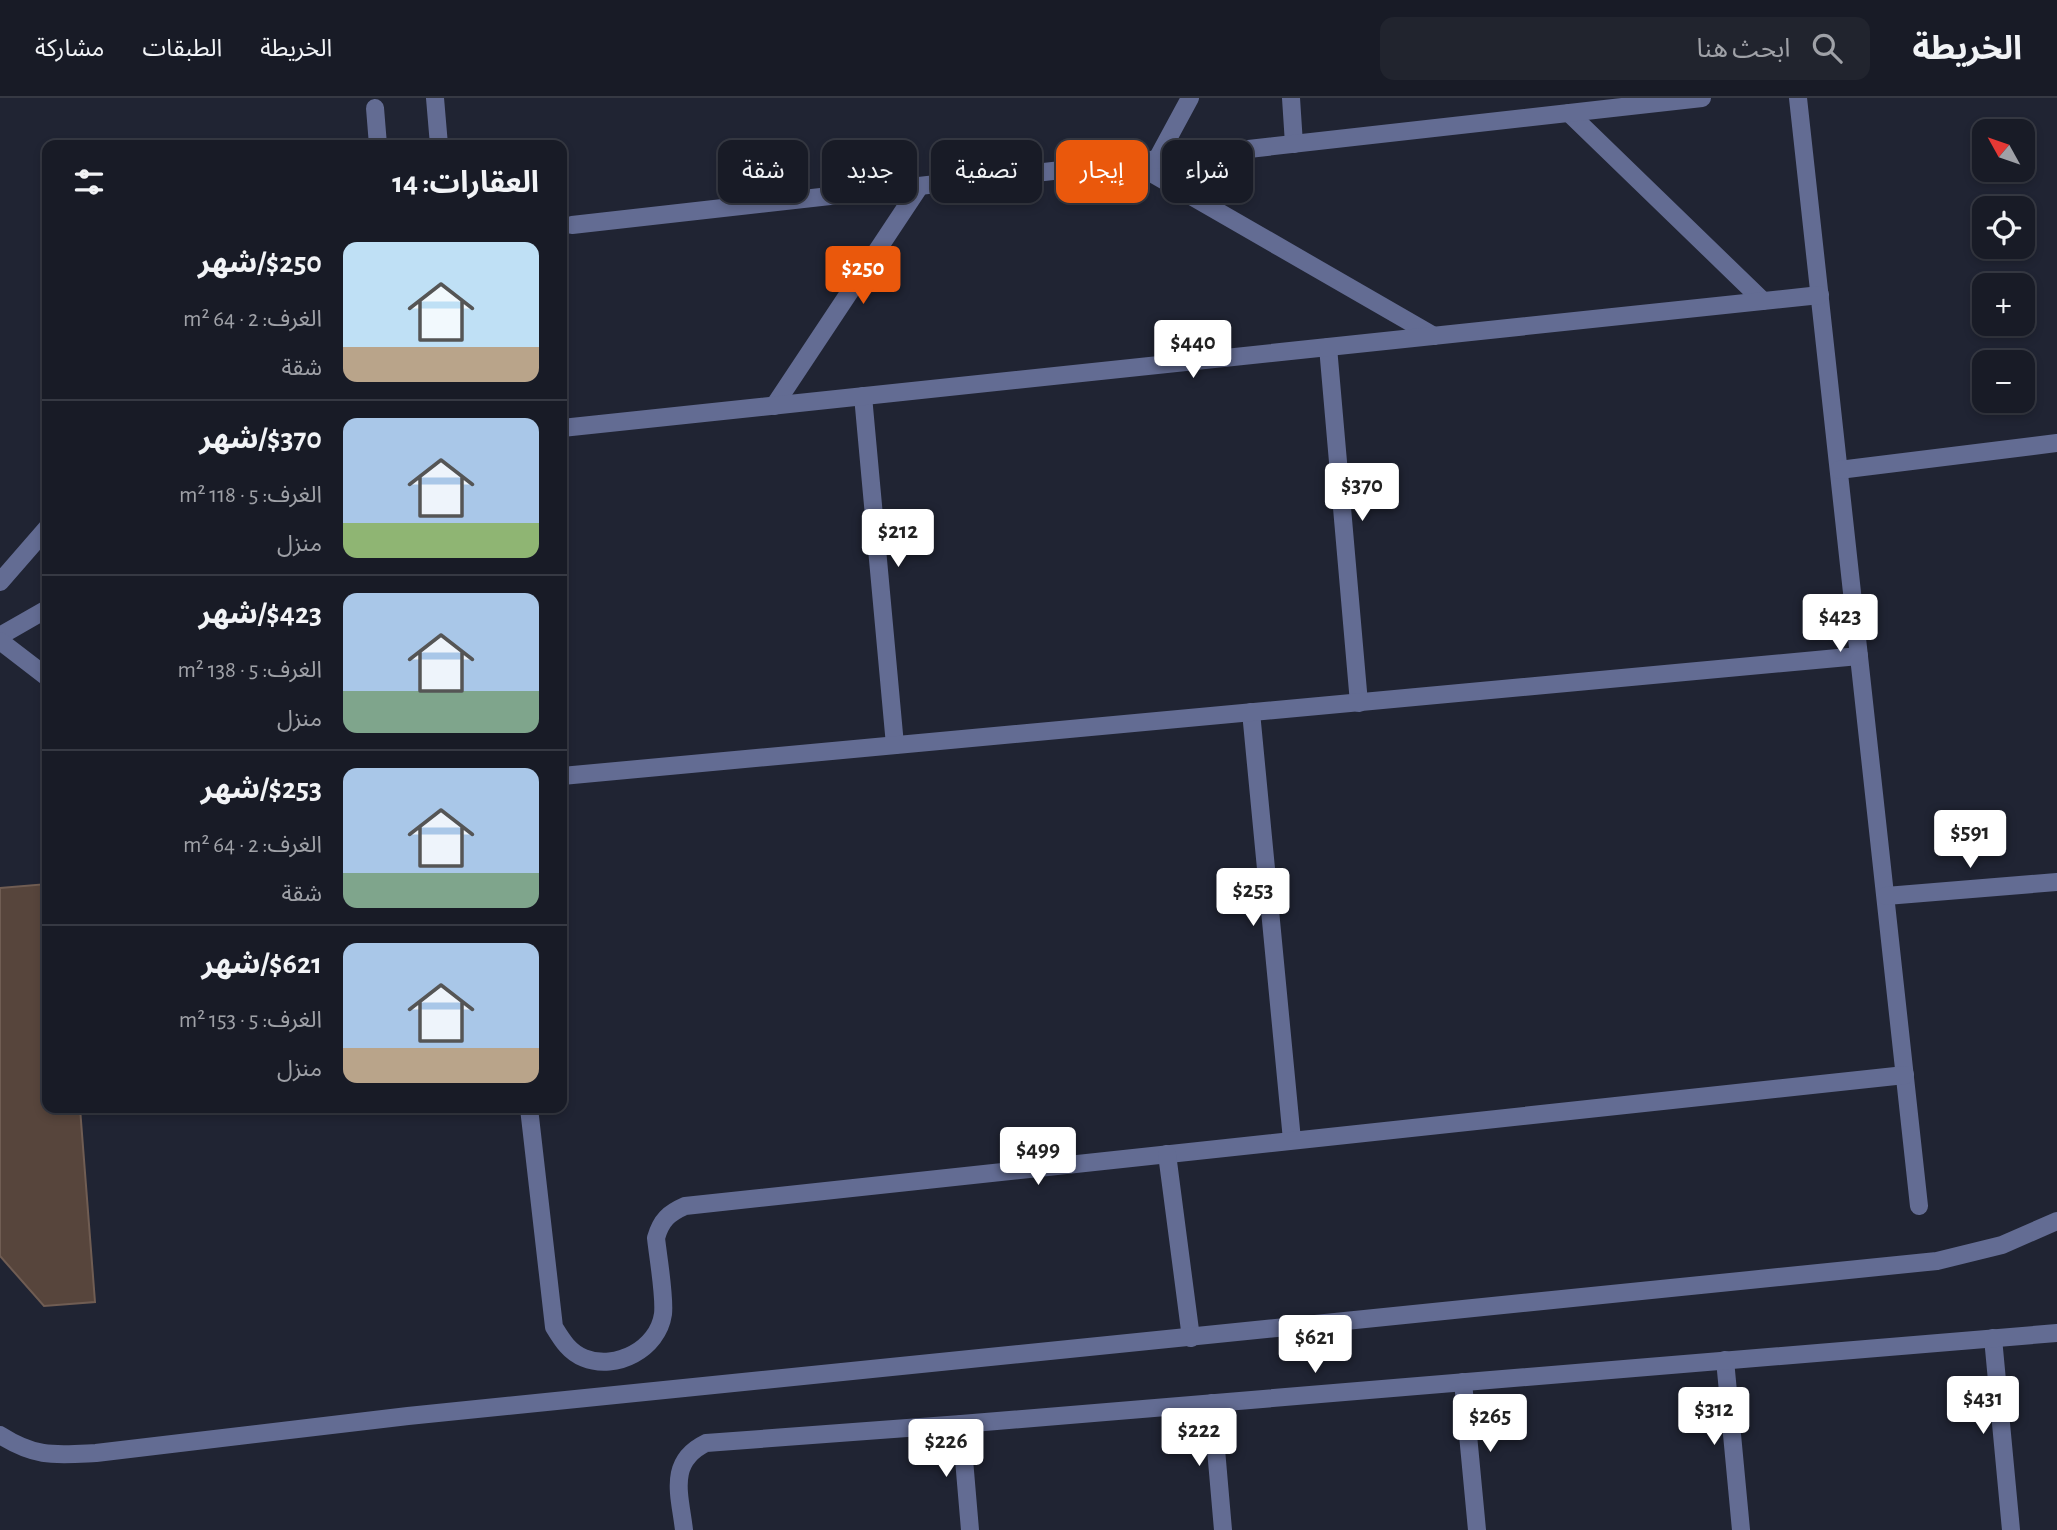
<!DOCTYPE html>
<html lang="ar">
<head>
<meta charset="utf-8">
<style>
	body { margin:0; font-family:"Alegreya Sans","Noto Sans Arabic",sans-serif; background:#21242e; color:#f1f3f6; direction:rtl; height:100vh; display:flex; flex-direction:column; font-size:26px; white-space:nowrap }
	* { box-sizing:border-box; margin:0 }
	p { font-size:23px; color:#9fa1a7 }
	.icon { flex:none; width:38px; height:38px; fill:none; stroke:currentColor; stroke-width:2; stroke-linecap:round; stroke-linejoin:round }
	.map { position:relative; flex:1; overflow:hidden; direction:ltr }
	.drawer { position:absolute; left:42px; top:42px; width:525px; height:973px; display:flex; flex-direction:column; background:#181b26; border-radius:14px; box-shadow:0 4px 10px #0003,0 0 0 2px #363943; direction:rtl }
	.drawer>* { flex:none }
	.banner { position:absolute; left:588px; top:42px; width:665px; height:63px; direction:rtl; display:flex; gap:14px }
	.needle { width:46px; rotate:310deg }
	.buttons { position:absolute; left:1972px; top:21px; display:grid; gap:14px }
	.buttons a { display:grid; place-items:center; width:63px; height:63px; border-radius:14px; background:#181b26; box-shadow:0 4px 10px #0003,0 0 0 2px #363943; font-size:35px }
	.price { position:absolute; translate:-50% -60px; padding:0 16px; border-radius:7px; background:#fff; color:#222; font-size:23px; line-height:46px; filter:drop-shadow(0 2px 4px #0008) }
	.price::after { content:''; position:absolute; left:50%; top:42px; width:21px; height:16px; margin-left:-10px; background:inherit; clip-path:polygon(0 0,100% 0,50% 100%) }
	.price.active { background:#ea580c; color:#fff }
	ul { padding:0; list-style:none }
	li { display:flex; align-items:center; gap:21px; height:175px; padding:0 28px }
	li+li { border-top:2px solid #363943 }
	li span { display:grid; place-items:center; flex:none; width:196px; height:140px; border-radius:14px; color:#555 }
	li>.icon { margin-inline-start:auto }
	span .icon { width:84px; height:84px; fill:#fffc; stroke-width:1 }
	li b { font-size:30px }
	h2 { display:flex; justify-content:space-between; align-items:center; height:84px; padding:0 28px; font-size:30px }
	.tag { padding:0 24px; border-radius:14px; background:#181b26; box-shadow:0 4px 10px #0003,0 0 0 2px #363943; font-size:24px; line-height:63px }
	.tag.active { background:#ea580c; color:#fff }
	header { display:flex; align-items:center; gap:42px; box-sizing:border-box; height:98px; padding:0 35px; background:#181b26; border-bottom:2px solid #363943 }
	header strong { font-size:33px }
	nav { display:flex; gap:38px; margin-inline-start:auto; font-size:24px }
	.search { width:490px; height:63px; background:#21242e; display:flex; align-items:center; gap:18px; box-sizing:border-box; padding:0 24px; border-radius:14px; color:#9fa1a7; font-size:26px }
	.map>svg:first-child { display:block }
	.building { fill:#57453c; stroke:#705d53; stroke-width:2 }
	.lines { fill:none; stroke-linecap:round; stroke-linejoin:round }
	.minor { stroke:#636c93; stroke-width:18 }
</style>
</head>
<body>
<header>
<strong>الخريطة</strong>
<div class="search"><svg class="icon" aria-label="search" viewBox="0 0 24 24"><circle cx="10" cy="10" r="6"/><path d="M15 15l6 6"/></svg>ابحث هنا</div>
<nav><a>الخريطة</a><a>الطبقات</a><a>مشاركة</a></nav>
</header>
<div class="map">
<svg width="2057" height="1432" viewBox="0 0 2057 1432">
	<rect width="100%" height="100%" fill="#202433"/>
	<polygon class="building" points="47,786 47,1010 80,1010 95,1204 44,1208 0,1158 0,790"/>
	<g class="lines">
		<g class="minor">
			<polyline points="435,0 439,47"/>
			<polyline points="1291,0 1294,46"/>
			<polyline points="1798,0 1919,1108"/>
			<polyline points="375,10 378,47"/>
			<polyline points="1569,15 1763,203"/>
			<polyline points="1157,61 1190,0"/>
			<polyline points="1132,64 1434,238"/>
			<polyline points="572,127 1702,0"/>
			<polyline points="1328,249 1359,605"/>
			<polyline points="863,298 895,647"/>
			<polyline points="774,308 920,88"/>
			<polyline points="562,330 1820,197"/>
			<polyline points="1839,372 2057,345"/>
			<polyline points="0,484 47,430"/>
			<polyline points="0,538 47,511"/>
			<polyline points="0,543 47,579"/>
			<polyline points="1251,614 1292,1042"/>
			<polyline points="562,678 1859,558"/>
			<polyline points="1886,798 2057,784"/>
			<path d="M529,1010l25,219c8,13 15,25 30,31 32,13 74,-9 79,-44 2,-18 -5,-57 -7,-76 5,-18 13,-25 29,-32l1220,-131"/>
			<polyline points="1167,1056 1191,1240"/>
			<polyline points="1993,1240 2011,1432"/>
			<polyline points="1725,1262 1741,1432"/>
			<polyline points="1463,1284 1477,1432"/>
			<polyline points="1212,1305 1223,1432"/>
			<polyline points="961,1326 970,1432"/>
			<path d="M0,1337c36,23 55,20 96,18l312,-37 1529,-155 65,-16 55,-24"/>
			<path d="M684,1432c-4,-35 -17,-68 22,-87l255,-19 1096,-91"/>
		</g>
	</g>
</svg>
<div class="buttons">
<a><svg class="needle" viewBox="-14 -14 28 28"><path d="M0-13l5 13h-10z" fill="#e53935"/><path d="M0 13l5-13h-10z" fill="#9fa1a7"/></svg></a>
<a><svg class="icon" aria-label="locate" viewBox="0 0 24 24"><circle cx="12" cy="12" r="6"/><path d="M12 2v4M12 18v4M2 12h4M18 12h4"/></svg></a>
<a>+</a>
<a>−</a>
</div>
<b class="price active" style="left:863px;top:208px">$250</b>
<b class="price" style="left:1193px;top:282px">$440</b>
<b class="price" style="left:1362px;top:425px">$370</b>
<b class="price" style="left:898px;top:471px">$212</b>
<b class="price" style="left:1840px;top:556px">$423</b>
<b class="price" style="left:1970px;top:772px">$591</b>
<b class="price" style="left:1253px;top:830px">$253</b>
<b class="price" style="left:1038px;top:1089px">$499</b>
<b class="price" style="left:1315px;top:1277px">$621</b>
<b class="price" style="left:1983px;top:1338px">$431</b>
<b class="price" style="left:1714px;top:1349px">$312</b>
<b class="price" style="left:1490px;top:1356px">$265</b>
<b class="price" style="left:1199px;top:1370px">$222</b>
<b class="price" style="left:946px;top:1381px">$226</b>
<div class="banner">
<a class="tag">شراء</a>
<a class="tag active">إيجار</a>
<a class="tag">تصفية</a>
<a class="tag">جديد</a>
<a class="tag">شقة</a>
</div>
<section class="drawer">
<h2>العقارات: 14<svg class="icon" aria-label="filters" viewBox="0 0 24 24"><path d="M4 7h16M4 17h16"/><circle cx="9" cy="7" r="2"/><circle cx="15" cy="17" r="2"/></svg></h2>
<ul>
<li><span style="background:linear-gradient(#bfe0f5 75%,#b9a48a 0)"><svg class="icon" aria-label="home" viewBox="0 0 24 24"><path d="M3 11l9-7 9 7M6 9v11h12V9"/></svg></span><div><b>$250/شهر</b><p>الغرف: 2 · 64 m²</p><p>شقة</p></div></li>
<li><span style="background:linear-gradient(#a9c7e8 75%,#8fb573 0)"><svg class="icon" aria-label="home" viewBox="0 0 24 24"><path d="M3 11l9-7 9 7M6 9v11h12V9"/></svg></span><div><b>$370/شهر</b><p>الغرف: 5 · 118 m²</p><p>منزل</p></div></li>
<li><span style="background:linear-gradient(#a9c7e8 70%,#7fa58c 0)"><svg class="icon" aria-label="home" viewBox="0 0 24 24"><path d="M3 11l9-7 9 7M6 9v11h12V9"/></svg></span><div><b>$423/شهر</b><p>الغرف: 5 · 138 m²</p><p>منزل</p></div></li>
<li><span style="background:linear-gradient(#a9c7e8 75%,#7fa58c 0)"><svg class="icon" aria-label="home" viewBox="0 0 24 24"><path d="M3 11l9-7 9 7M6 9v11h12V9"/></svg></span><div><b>$253/شهر</b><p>الغرف: 2 · 64 m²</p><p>شقة</p></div></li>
<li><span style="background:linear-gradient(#a9c7e8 75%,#b9a48a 0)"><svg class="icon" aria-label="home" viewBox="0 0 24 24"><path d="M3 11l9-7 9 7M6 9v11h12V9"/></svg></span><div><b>$621/شهر</b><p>الغرف: 5 · 153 m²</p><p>منزل</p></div></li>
</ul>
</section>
</div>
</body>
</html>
